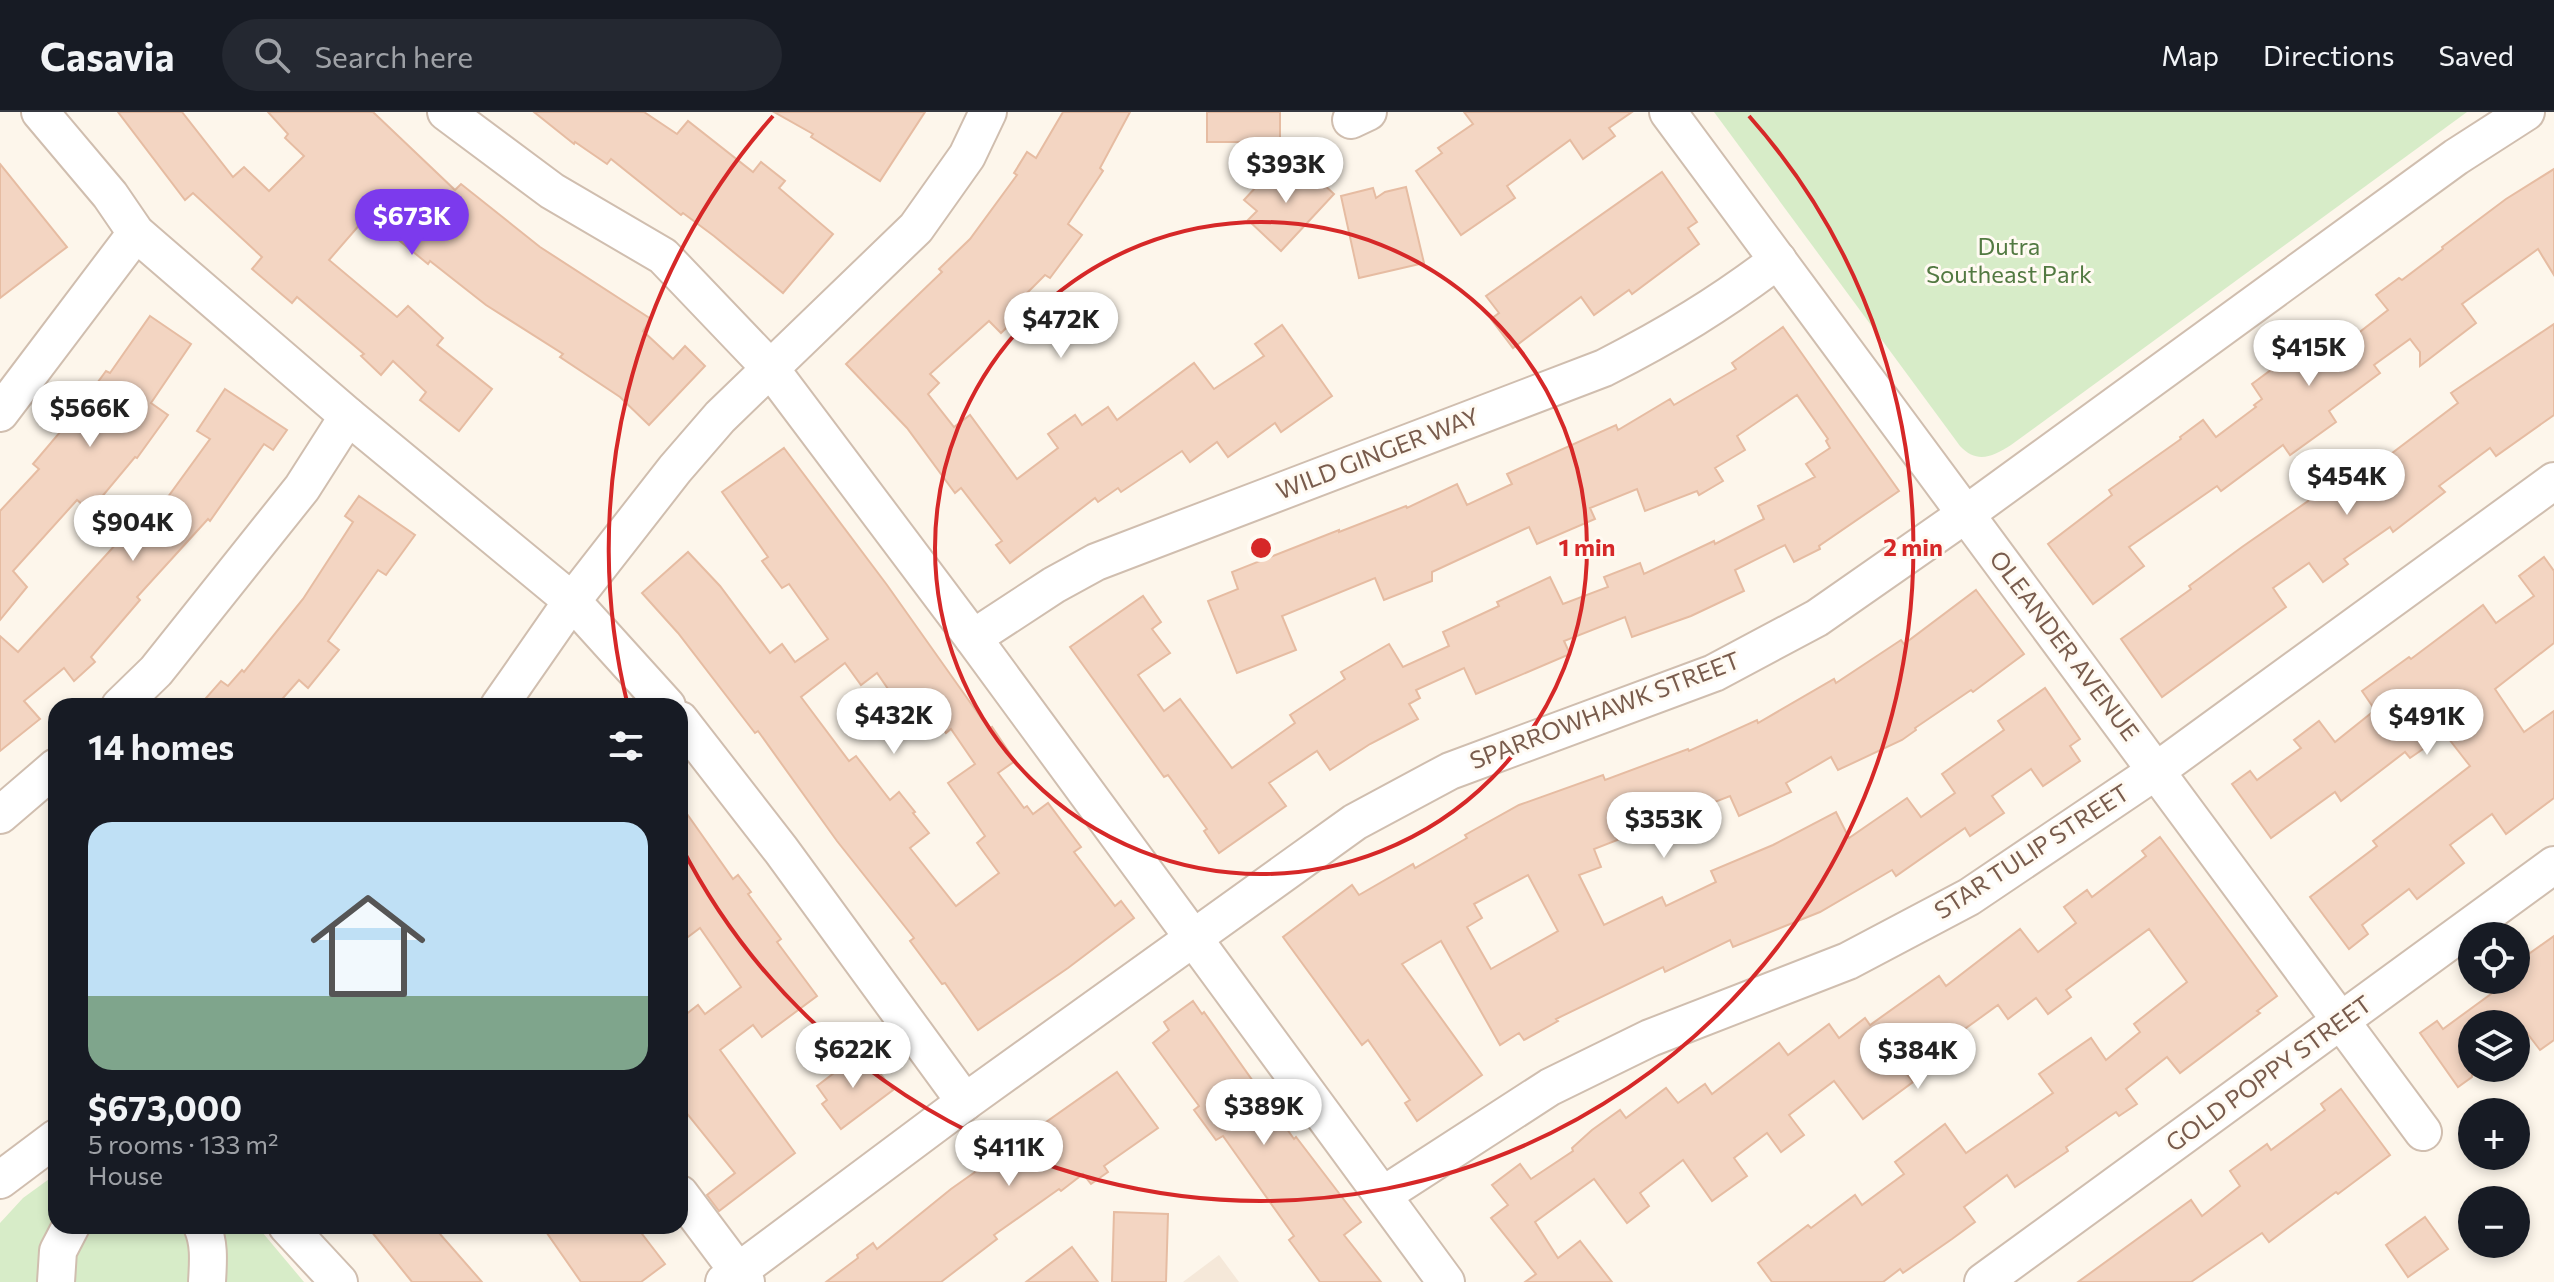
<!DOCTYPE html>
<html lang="en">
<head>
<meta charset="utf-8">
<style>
	body { margin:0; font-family:Commissioner,sans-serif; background:#242831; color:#f1f3f6; height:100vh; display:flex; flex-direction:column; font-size:30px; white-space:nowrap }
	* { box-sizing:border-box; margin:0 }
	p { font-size:26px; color:#9ea1a6 }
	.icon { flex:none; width:44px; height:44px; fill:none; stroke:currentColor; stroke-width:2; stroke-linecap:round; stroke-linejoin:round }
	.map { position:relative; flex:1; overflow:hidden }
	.panel { position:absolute; left:48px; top:586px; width:640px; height:536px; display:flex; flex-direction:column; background:#171b24; border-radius:24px; box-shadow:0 4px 12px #0003 }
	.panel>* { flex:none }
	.controls { position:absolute; left:2458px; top:810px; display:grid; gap:16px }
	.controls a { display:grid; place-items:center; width:72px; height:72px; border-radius:50%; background:#171b24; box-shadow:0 4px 12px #0003; font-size:40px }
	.price { position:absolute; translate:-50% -68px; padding:0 18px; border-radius:28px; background:#fff; color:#222; font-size:26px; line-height:52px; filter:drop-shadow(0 2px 4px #0008) }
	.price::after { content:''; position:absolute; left:50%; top:48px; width:24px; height:18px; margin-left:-12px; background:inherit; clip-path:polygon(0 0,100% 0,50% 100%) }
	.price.selected { background:#7c3aed; color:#fff }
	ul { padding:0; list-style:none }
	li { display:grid; align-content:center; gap:16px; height:424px; padding:0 40px }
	li span { display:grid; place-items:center; height:248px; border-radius:24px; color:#555 }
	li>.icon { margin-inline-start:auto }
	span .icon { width:144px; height:144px; fill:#fffc; stroke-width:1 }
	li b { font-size:34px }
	h2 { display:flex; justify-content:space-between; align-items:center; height:96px; padding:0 40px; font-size:34px }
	header { display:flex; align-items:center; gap:48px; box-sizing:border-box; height:112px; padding:0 40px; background:#171b24; border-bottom:2px solid #363941 }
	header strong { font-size:38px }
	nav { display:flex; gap:44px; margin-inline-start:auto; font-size:28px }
	.search { width:560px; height:72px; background:#242831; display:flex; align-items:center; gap:20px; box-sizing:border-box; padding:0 28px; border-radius:44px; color:#9ea1a6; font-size:30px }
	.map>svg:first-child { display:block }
	.residential { fill:#f5e8d9 }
	.green { fill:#d7ecc8 }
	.building { fill:#f3d5c2; stroke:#e6bca2; stroke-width:2; fill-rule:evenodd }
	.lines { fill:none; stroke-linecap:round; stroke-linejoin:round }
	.minor-casing { stroke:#d0beaf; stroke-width:40 }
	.minor { stroke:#fff; stroke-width:36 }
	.ring { fill:none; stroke:#d62828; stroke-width:4 }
	.labels { text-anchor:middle; stroke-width:6; stroke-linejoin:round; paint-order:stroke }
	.park-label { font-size:24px; fill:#527941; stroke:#fffaf2 }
	.street-label { font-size:24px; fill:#795c4d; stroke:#fffaf2 }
	.centre { fill:#d62828; stroke:#fffaf2; stroke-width:4 }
	.ring-label { font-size:24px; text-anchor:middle; font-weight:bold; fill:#d62828; stroke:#fffaf2; stroke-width:6; stroke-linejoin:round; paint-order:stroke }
</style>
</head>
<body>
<header>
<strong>Casavia</strong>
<div class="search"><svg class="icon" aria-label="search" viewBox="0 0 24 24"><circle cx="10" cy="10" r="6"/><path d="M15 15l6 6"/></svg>Search here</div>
<nav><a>Map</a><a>Directions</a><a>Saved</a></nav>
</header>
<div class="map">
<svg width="2554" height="1170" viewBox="0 0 2554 1170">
	<rect width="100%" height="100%" fill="#fdf6eb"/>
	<polygon class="residential" points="1219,1143 1239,1170 1183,1170"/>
	<g class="green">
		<path d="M1714,0h753l-456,333c-19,12 -34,19 -51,1z"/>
		<polygon points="56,1062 56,1114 257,1114 304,1170 0,1170 0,1111 23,1086"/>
	</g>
	<g class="building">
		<polygon points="118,0 182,0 233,65 244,55 269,79 304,44 285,26 288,22 268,0 373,0 455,78 461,72 540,135 651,207 643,219 673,247 685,234 705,254 649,313 620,285 560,245 563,242 486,193 430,149 428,152 368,103 329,148 397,205 408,194 443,226 437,233 492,277 459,319 420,288 426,280 393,249 381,263 361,244 364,242 297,185 292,191 252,157 262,145 193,81 185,88"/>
		<polygon points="534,0 644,0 677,22 688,9 753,60 761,50 785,69 779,76 833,122 783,181 714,124 683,101 681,103 611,47 607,52 575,30 574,32"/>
		<polygon points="774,0 925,0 880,69 811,25 813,22"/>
		<polygon points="1063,0 1130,0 1100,56 1103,59 1068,112 1082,123 1050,166 1045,163 1016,192 1024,199 1001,221 989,209 930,262 939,271 928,282 954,315 970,303 1017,367 1058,336 1048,322 1075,303 1082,313 1108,295 1117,308 1194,251 1214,277 1264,244 1255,232 1282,213 1332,284 1281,320 1275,311 1228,345 1217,330 1190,350 1182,339 1121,380 1118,376 1098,390 1095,386 1010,451 996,433 1002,429 961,376 955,381 907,316 846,252 942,160 939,157 970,127 1017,63 1014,61 1027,40 1036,46"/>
		<rect x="1207" y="0" width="73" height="30"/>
		<polygon points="1464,0 1632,0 1609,16 1615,24 1583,47 1570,28 1507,74 1515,86 1461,123 1416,59 1442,41 1438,36 1473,12"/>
		<polygon points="1280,49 1280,80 1304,54 1334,82 1281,139 1248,108 1257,99 1244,88"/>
		<polygon points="0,52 67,135 0,186"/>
		<polygon points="2554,57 2554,163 2538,137 2462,192 2476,211 2420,254 2420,240 2410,227 2374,253 2380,261 2329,299 2336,310 2290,343 2283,333 2221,379 2217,374 2129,435 2144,454 2093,492 2048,432 2112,383 2109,378 2181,327 2180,325 2203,308 2216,325 2256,295 2254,293 2262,287 2252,272 2334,211 2348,229 2388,198 2376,183 2399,166 2402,168 2443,137 2442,135 2506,87"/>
		<polygon points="1662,60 1697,110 1688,116 1699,132 1632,182 1629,178 1594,203 1581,185 1513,236 1491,207 1499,201 1486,184"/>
		<polygon points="1406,75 1424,151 1359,166 1341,84 1373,76 1376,86 1385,80"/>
		<polygon points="150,204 191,232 151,291 168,303 137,346 135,345 90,399 77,388 13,459 27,475 0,508 0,399 39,357 33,352 67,312 106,259 110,261"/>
		<polygon points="2554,212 2554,303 2496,344 2490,336 2439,374 2445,380 2393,420 2390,415 2344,447 2348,452 2323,470 2309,451 2273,476 2286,495 2162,585 2121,527 2191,477 2189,474 2242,435 2370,346 2375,354 2458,291 2451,281"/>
		<polygon points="1783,215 1899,379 1819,434 1820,437 1794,450 1785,433 1735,458 1744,479 1691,504 1632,525 1625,505 1564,529 1570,542 1476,582 1464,556 1416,578 1420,586 1409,592 1418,607 1370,632 1330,658 1317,639 1269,671 1286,694 1219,741 1204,719 1207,717 1168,663 1164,665 1070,535 1143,484 1161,510 1152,517 1170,541 1138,563 1164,599 1180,587 1232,656 1295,611 1290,603 1345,567 1341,560 1389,532 1403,555 1449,534 1443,520 1499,494 1497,490 1550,465 1563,492 1608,475 1604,465 1640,451 1644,462 1714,429 1715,432 1764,407 1758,394 1815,365 1806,352 1830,336 1826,329 1828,327 1797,283 1737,324 1745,338 1715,356 1723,369 1699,383 1697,379 1645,399 1637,377 1590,396 1595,407 1537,432 1529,415 1432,460 1432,469 1384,488 1375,466 1282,504 1296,538 1237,561 1208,489 1238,477 1232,460 1339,418 1339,420 1406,394 1407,396 1457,372 1467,393 1512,372 1507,362 1616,313 1618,318 1670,287 1674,293 1736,257 1732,251"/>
		<polygon points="225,277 287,318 273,338 264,332 210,409 208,407 137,485 140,488 91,545 95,550 74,569 64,556 24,589 40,607 0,639 0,524 18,540 146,399 157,400 210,327 197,319"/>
		<path d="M784,336l103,137 102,144 3,-2 23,34 -17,12 26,35 3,-2 6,8 15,-11 33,44 -7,5 41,54 6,-5 13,17 -66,50 -90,62 -33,-47 -3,1 -32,-43 4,-3 -77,-97 -79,-110 -3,2 -77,-100 -36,-40 46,-41 32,34 50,67 12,-9 13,18 33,-23 -39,-55 -7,4 -20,-27 6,-4 -46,-65zM845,551l16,22 16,-12 45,65 18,-13 6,8 5,-4 24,35 -27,19 37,53 -8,7 22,30 -43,33 -46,-58 19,-15 -16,-20 2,-1 -16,-20 -9,8 -34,-44 -7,5 -48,-64z"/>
		<polygon points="359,384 415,423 386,463 378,458 328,529 339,538 308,576 299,568 276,594 199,594 221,569 228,574 242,558 244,560 303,487 353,410 345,404"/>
		<polygon points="2544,445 2554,459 2554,531 2495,577 2524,620 2554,599 2554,686 2506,722 2492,702 2450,733 2464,751 2417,787 2409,777 2362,813 2368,822 2349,837 2310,785 2377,734 2373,729 2470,654 2445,622 2410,646 2405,640 2341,689 2335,680 2271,726 2232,672 2250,659 2257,668 2301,636 2294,628 2319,609 2335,630 2375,598 2362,579 2409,545 2411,547 2483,493 2496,511 2534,484 2519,464"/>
		<path d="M1976,478l48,64 -51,38 -2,-2 -56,38 1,2 -14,10 -64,30 -7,-13 -45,26 5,9 -52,24 -9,-20 -136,53 7,18 -22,8 25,50 58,-28 4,9 50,-24 -5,-11 62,-26 63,-33 13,26 58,-40 14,19 34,-24 -13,-19 62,-44 -6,-9 47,-33 35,51 -10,7 10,15 -37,25 -12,-17 -39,27 12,17 -34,23 -5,-8 -69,48 -4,-6 -72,42 -87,35 -3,-7 -65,32 -2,-5 -107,52 2,2 -34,19 -5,-7 -19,12 -59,-104 -39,23 80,111 -65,46 -12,-18 5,-3 -42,-60 -6,5 -79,-108 69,-52 7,10 54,-31 2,4 52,-30 -2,-3 54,-30 84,-30 2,5 83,-31 1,2 68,-31 1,3 76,-44 2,4 65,-43 3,4zM1528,763l30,56 -67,38 -24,-42 15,-9 -8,-14z"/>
		<polygon points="680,692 733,767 738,763 751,780 748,782 781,827 777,830 817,884 762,925 753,913 720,938 795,1041 719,1099 707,1083 735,1061 680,993 680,907 698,893 705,902 741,875 700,816 680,831"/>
		<polygon points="2160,725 2277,884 2257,899 2260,901 2180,961 2167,945 2126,977 2137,992 2119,1004 2116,1000 2066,1035 2068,1039 2015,1075 2007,1063 1964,1095 1975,1110 1952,1127 1903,1161 1900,1157 1883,1170 1772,1170 1758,1151 1808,1113 1811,1116 1855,1083 1862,1093 1904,1062 1895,1050 1945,1012 1966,1041 2053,981 2039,962 2091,926 2106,948 2140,920 2134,912 2187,870 2149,817 2066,878 2071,885 2048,902 2036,886 2008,907 1998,893 1905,960 1913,970 1863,1007 1834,969 1789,1003 1804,1023 1781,1040 1767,1021 1734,1046 1747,1064 1712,1089 1683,1048 1640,1081 1649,1094 1627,1111 1594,1067 1535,1110 1558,1146 1580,1129 1612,1170 1525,1170 1536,1162 1491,1106 1508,1093 1492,1073 1520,1052 1531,1067 1573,1039 1572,1036 1592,1018 1620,998 1626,1006 1666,976 1678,991 1705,972 1712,982 1779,931 1788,943 1829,912 1839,926 1865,906 1870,913 1939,864 1946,874 2020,817 2038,840 2076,811 2064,795 2087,778 2092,785 2146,744 2142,739"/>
		<polygon points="2554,824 2554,928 2540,938 2520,912 2472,912 2472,965 2458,975 2420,921 2437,909 2443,917 2495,879 2487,868 2516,868 2516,851"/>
		<polygon points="1193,889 1202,902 1204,900 1294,1027 1296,1025 1361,1110 1344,1123 1381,1170 1320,1170 1289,1128 1294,1124 1223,1024 1216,1028 1194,998 1199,994 1153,931 1169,918 1164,910"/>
		<polygon points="863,939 893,978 841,1017 822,992 827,988 817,974"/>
		<polygon points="1117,960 1158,1016 1104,1054 1108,1060 1091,1072 1083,1062 1061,1079 1059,1077 994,1123 997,1127 941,1170 826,1170 858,1146 857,1143 873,1131 877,1137 951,1077"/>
		<polygon points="2341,977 2390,1043 2338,1082 2336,1080 2269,1130 2262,1121 2191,1170 2078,1170 2191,1088 2202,1104 2240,1074 2230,1059 2267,1032 2271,1038 2325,998 2321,992"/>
		<polygon points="1114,1100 1168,1102 1166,1170 1112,1170"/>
		<polygon points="2425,1105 2448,1137 2408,1165 2386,1133"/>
		<polygon points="367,1114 433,1114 482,1170 412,1170"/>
		<polygon points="542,1114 636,1114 665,1152 641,1170 581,1170"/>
		<polygon points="1072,1135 1098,1170 1026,1170"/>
	</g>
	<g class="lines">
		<g class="minor-casing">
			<g id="minor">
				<polyline points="40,0 110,83 136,121 348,304 572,489 667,594"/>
				<polyline points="446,0 552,79 663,144 770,256 973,526 1446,1170"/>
				<polyline points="1668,0 2423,1020"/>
				<polyline points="1351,8 1368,0"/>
				<polyline points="0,301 136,121"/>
				<path d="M973,526l81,-53 42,-23 508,-194c65,-33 116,-64 174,-108"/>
				<polyline points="120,594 156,559 302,376 348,304"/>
				<polyline points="499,594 572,489 675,357 720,305 916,116 967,44 988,0"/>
				<polyline points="680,608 781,738 965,990"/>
				<polyline points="0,703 56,655"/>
				<polyline points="0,1068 56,1026"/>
				<polyline points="680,1082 746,1170"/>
				<polyline points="1383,1083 1550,975 1650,926 1848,849 1969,785 2156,659 2554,369"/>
				<path d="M202,1114c8,18 6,37 5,56"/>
				<polyline points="287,1114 339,1170"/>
				<polyline points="56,1170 58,1139 71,1114"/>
				<polyline points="724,1170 965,990 1355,710 1450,659 1714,561 1817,506 1966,402 2456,45 2526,0"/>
				<polyline points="1983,1170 2554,753"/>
			</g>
		</g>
		<use href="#minor" class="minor"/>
	</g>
	<g class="ring">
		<circle cx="1261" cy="436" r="326"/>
		<path d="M628 594A652 652 0 0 1 773 4M1749 4A652 652 0 1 1 680 732"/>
	</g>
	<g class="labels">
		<g class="park-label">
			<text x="2009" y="143">Dutra<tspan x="2009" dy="28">Southeast Park</tspan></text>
		</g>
		<g class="street-label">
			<text transform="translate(1378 342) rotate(-21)" y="8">WILD GINGER WAY</text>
			<text transform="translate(2064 534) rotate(53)" y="8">OLEANDER AVENUE</text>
			<text transform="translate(1605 599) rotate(-21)" y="8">SPARROWHAWK STREET</text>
			<text transform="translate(2032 740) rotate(-33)" y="8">STAR TULIP STREET</text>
			<text transform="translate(2269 962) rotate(-36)" y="8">GOLD POPPY STREET</text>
		</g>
	</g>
	<circle cx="1261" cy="436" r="12" class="centre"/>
	<g class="ring-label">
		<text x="1587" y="444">1 min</text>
		<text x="1913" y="444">2 min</text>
	</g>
</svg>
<div class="controls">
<a><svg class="icon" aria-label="locate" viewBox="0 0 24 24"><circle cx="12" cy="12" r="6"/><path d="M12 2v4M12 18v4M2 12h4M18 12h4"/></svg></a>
<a><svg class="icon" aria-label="layers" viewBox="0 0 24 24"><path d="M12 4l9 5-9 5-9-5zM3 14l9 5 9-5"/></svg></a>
<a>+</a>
<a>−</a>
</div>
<b class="price" style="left:1286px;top:93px">$393K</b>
<b class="price selected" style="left:412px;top:145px">$673K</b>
<b class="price" style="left:1061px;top:248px">$472K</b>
<b class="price" style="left:2309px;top:276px">$415K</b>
<b class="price" style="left:90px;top:337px">$566K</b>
<b class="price" style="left:2347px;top:405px">$454K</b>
<b class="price" style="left:133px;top:451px">$904K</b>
<b class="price" style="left:894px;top:644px">$432K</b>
<b class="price" style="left:2427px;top:645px">$491K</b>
<b class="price" style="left:1664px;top:748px">$353K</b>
<b class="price" style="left:853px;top:978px">$622K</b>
<b class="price" style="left:1918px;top:979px">$384K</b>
<b class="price" style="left:1264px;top:1035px">$389K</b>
<b class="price" style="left:1009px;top:1076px">$411K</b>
<section class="panel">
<h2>14 homes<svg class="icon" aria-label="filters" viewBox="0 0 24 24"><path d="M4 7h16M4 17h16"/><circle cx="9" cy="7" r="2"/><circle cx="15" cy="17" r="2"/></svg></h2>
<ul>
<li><span style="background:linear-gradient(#bfe0f5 70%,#7fa58c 0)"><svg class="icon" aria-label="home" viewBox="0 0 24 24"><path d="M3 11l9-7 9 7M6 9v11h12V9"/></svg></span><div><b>$673,000</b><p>5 rooms · 133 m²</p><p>House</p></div></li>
</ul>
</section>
</div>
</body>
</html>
